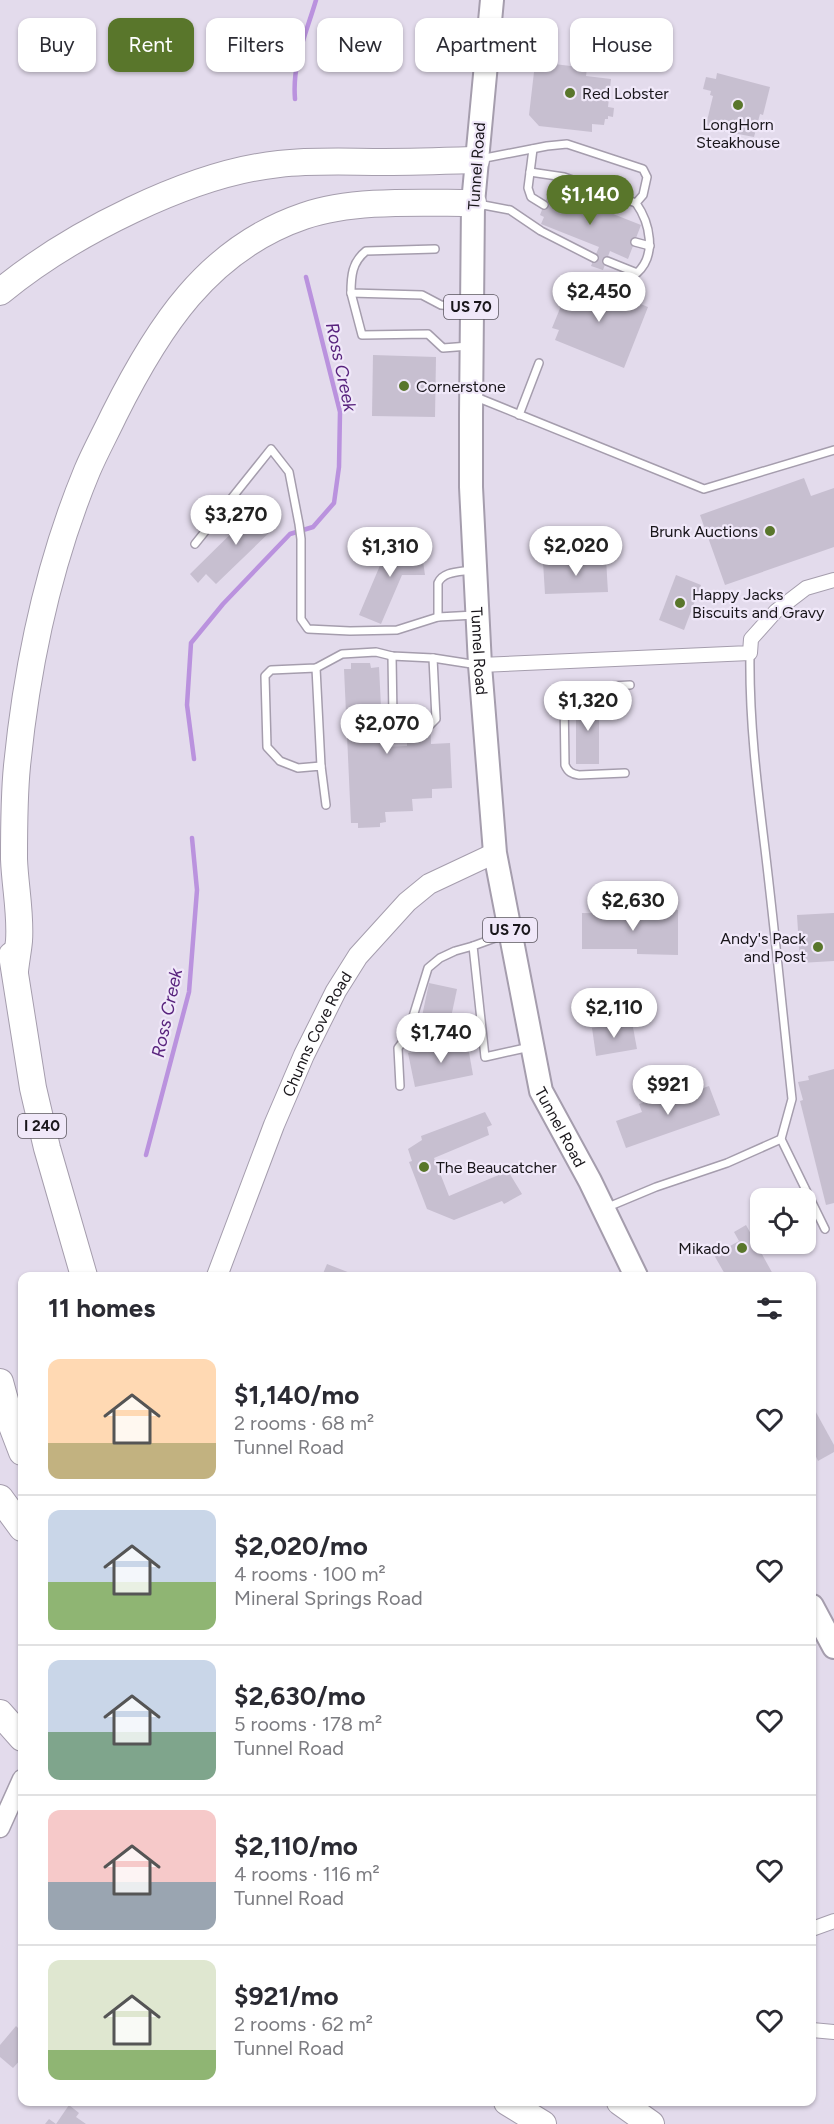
<!DOCTYPE html>
<html lang="en">
<head>
<meta charset="utf-8">
<style>
	body { margin:0; font-family:Figtree,sans-serif; background:#f7f7f7; color:#2b2b33; height:100vh; display:flex; flex-direction:column; font-size:22px; white-space:nowrap }
	* { box-sizing:border-box; margin:0 }
	p { font-size:20px; color:#7c7c81 }
	.icon { flex:none; width:33px; height:33px; fill:none; stroke:currentColor; stroke-width:2; stroke-linecap:round; stroke-linejoin:round }
	.map { position:relative; flex:1; overflow:hidden }
	.panel { position:absolute; left:18px; top:1272px; width:798px; height:834px; display:flex; flex-direction:column; background:#fff; border-radius:12px; box-shadow:0 2px 4px #0004 }
	.panel>* { flex:none }
	.top-card { position:absolute; left:18px; top:18px; width:798px; height:54px; display:flex; gap:12px }
	.tools { position:absolute; left:750px; top:1188px; display:grid; gap:12px }
	.tools a { display:grid; place-items:center; width:66px; height:66px; border-radius:12px; background:#fff; box-shadow:0 2px 4px #0004; font-size:30px }
	.price { position:absolute; translate:-50% -51px; padding:0 14px; border-radius:21px; background:#fff; color:#222; font-size:20px; line-height:39px; filter:drop-shadow(0 2px 3px #0008) }
	.price::after { content:''; position:absolute; left:50%; top:36px; width:18px; height:14px; margin-left:-9px; background:inherit; clip-path:polygon(0 0,100% 0,50% 100%) }
	.price.on { background:#59762b; color:#fff }
	ul { padding:0; list-style:none }
	li { display:flex; align-items:center; gap:18px; height:150px; padding:0 30px }
	li+li { border-top:2px solid #e1e1e2 }
	li span { display:grid; place-items:center; flex:none; width:168px; height:120px; border-radius:12px; color:#555 }
	li>.icon { margin-inline-start:auto }
	span .icon { width:72px; height:72px; fill:#fffc; stroke-width:1 }
	li b { font-size:26px }
	h2 { display:flex; justify-content:space-between; align-items:center; height:72px; padding:0 30px; font-size:26px }
	.chip { padding:0 21px; border-radius:12px; background:#fff; box-shadow:0 2px 4px #0004; font-size:21px; line-height:54px }
	.chip.on { background:#59762b; color:#fff }
	.map>svg:first-child { display:block }
	.lines { fill:none; stroke-linecap:round; stroke-linejoin:round }
	.stream { stroke:#ba92de; stroke-width:4.5 }
	.building { fill:#c7bfd0 }
	.service-casing { stroke:#a59dad; stroke-width:10 }
	.minor-casing { stroke:#a59dad; stroke-width:16 }
	.tertiary-casing { stroke:#a59dad; stroke-width:21 }
	.secondary-casing { stroke:#a59dad; stroke-width:22 }
	.primary-casing { stroke:#a59dad; stroke-width:26 }
	.motorway-casing { stroke:#a59dad; stroke-width:28 }
	.service { stroke:#fff; stroke-width:7 }
	.minor { stroke:#fff; stroke-width:14 }
	.tertiary { stroke:#fff; stroke-width:18 }
	.secondary { stroke:#fff; stroke-width:20 }
	.primary { stroke:#fff; stroke-width:22 }
	.motorway { stroke:#fff; stroke-width:26 }
	.poi-dot { fill:#59762b; stroke:#f0e8f9; stroke-width:2 }
	.labels { text-anchor:middle; stroke-width:4.5; stroke-linejoin:round; paint-order:stroke }
	.shield { fill:#f0e8f9; stroke:#5a555e; stroke-width:1.5 }
	.shield-label { font-size:15px; font-weight:bold; fill:#19161b }
	.poi-label { font-size:16px; fill:#19161b; stroke:#f0e8f9; text-anchor:start }
	.street-label { font-size:16px; fill:#19161b; stroke:#f0e8f9 }
	.water-label { font-size:18px; font-style:italic; fill:#59247e; stroke:#f0e8f9 }
</style>
</head>
<body>
<div class="map">
<svg width="834" height="2124" viewBox="0 0 834 2124">
	<rect width="100%" height="100%" fill="#e3dbec"/>
	<g class="lines">
		<g class="stream">
			<path d="M295,99c-3,-36 11,-65 21,-99"/>
			<polyline points="194,759 187,705 191,643 223,604 290,534 313,527 334,503 339,467 340,412 306,277"/>
			<polyline points="146,1155 189,992 197,890 192,838"/>
		</g>
	</g>
	<g class="building">
		<polygon points="546,63 587,68 586,76 611,79 608,107 614,108 613,117 608,116 608,119 605,119 604,125 592,124 592,132 539,126 529,115 534,72"/>
		<polygon points="717,73 770,87 763,115 760,114 754,137 712,129 713,127 706,125 713,96 710,95 711,91 703,89 706,77 716,79"/>
		<polygon points="550,189 641,225 628,259 610,251 603,270 591,266 599,247 541,224 544,217 540,215"/>
		<polygon points="579,279 648,307 624,368 555,340 559,330 552,328 568,289 574,291"/>
		<polygon points="373,355 436,357 435,417 372,416"/>
		<polygon points="804,478 811,496 834,488 834,547 725,585 700,515"/>
		<polygon points="265,500 274,510 265,519 273,529 216,584 206,574 198,583 190,574"/>
		<polygon points="384,539 422,554 425,575 402,575 381,624 359,615 384,556 378,553"/>
		<polygon points="606,559 608,592 545,594 543,562"/>
		<polygon points="676,575 701,585 684,630 659,620"/>
		<polygon points="351,663 370,663 371,668 379,667 383,747 407,746 406,714 430,713 431,744 450,743 452,788 432,789 432,798 412,799 413,811 385,812 386,822 380,823 380,827 358,828 358,823 351,823 344,669 351,669"/>
		<rect x="576" y="700" width="23" height="64"/>
		<polygon points="639,910 678,910 678,955 637,954 637,949 582,949 582,913 639,914"/>
		<polygon points="834,913 834,961 800,963 797,915"/>
		<polygon points="429,983 457,989 449,1027 421,1021"/>
		<polygon points="632,1022 637,1049 596,1056 592,1028"/>
		<polygon points="467,1041 473,1075 415,1087 408,1053"/>
		<polygon points="834,1069 834,1203 826,1205 800,1101 803,1100 798,1082 809,1080 808,1076"/>
		<polygon points="709,1086 720,1115 626,1148 616,1121 642,1112 639,1104 679,1090 681,1096"/>
		<polygon points="485,1112 492,1125 487,1127 489,1135 434,1158 449,1196 508,1171 522,1194 504,1204 502,1201 454,1220 427,1209 409,1162 412,1161 408,1149 422,1140 421,1136"/>
		<polygon points="746,1225 774,1276 726,1276 714,1255 739,1241 734,1232"/>
		<polygon points="327,1264 358,1276 322,1276"/>
		<polygon points="812,1405 834,1445 834,1452 818,1461 812,1448"/>
		<polygon points="16,2026 22,2032 22,2058 13,2068 0,2057 0,2045"/>
		<polygon points="69,2105 79,2113 76,2117 86,2124 45,2124 49,2119 56,2124"/>
	</g>
	<g class="lines">
		<g class="service-casing">
			<g id="service">
				<polyline points="533,149 528,188 531,197 544,205"/>
				<path d="M480,159l67,-13 20,-2 76,25 4,8 -4,18 -7,8c14,20 21,52 1,70l-30,-12"/>
				<polyline points="530,172 564,177 636,203"/>
				<polyline points="478,204 510,210 541,231 594,258"/>
				<polyline points="635,242 650,246"/>
				<path d="M435,249l-69,2c-14,11 -15,25 -15,42l71,2 19,10 28,2"/>
				<polyline points="351,293 362,335 428,334 443,348 469,346"/>
				<polyline points="476,397 704,489 834,450"/>
				<polyline points="519,415 539,363"/>
				<polyline points="195,544 271,449 289,472 299,524 301,539 301,619 308,629 350,631 397,630 438,617 475,615"/>
				<path d="M438,617v-34c5,-12 22,-11 33,-13"/>
				<path d="M750,653c-1,66 7,131 15,196 10,83 18,167 27,250l-11,40 44,90"/>
				<polyline points="392,656 393,718 407,725"/>
				<polyline points="316,668 321,766"/>
				<polyline points="430,725 436,719 433,658"/>
				<path d="M625,773l-46,2c-7,-1 -11,-3 -14,-10l-1,-68 4,-6 7,-3 55,-3"/>
				<polyline points="326,805 321,766 298,768 280,761 267,747 265,676 271,670 316,668 342,654 376,652 392,656 433,658 478,665"/>
				<polyline points="506,934 473,946 485,1057 530,1047"/>
				<polyline points="407,1036 481,1035"/>
				<polyline points="400,1086 398,1048 407,1036 428,968 440,958 455,951 473,946"/>
				<polyline points="608,1207 656,1187 727,1163 781,1139"/>
			</g>
		</g>
		<g class="minor-casing">
			<g id="minor">
				<polyline points="480,665 750,653 751,639 776,611 806,588 834,580"/>
				<polyline points="812,1929 834,1921"/>
				<polyline points="812,2030 834,2032"/>
			</g>
		</g>
		<g class="tertiary-casing">
			<polyline id="tertiary" points="0,1828 22,1779"/>
		</g>
		<g class="secondary-casing">
			<g id="secondary">
				<path id="s1" d="M217,1276l57,-151 30,-70 32,-64 22,-35 49,-54 22,-18 66,-31"/>
			</g>
		</g>
		<g class="primary-casing">
			<g id="primary">
				<path id="s2" d="M492,0l-19,203 -2,213v71l9,178 15,188 46,238 49,90 46,95"/>
				<polyline points="812,1606 834,1647"/>
			</g>
		</g>
		<g class="motorway-casing">
			<g id="motorway">
				<path d="M0,292c69,-57 190,-119 279,-128 36,-4 70,-2 105,-2 31,0 61,-1 92,-2"/>
				<polyline points="12,955 33,1088 47,1148 84,1276"/>
				<path d="M15,971c1,-10 3,-20 4,-30 2,-27 -4,-55 -5,-82 0,-31 0,-63 3,-93 10,-101 31,-201 70,-295 8,-19 18,-37 27,-56 43,-86 93,-166 190,-199 50,-17 116,-13 169,-13"/>
				<polyline points="0,1382 12,1426 22,1452"/>
				<polyline points="0,1498 22,1528"/>
				<polyline points="0,1713 22,1738"/>
				<polyline points="507,2102 543,2124"/>
				<polyline points="620,2102 651,2124"/>
			</g>
		</g>
		<use href="#service" class="service"/>
		<use href="#minor" class="minor"/>
		<use href="#tertiary" class="tertiary"/>
		<use href="#secondary" class="secondary"/>
		<use href="#primary" class="primary"/>
		<use href="#motorway" class="motorway"/>
	</g>
	<g class="poi-dot">
		<circle cx="570" cy="93" r="6"/>
		<circle cx="738" cy="105" r="6"/>
		<circle cx="404" cy="386" r="6"/>
		<circle cx="770" cy="531" r="6"/>
		<circle cx="680" cy="603" r="6"/>
		<circle cx="818" cy="947" r="6"/>
		<circle cx="424" cy="1167" r="6"/>
		<circle cx="742" cy="1248" r="6"/>
	</g>
	<g class="labels">
		<g class="shield">
			<rect x="444" y="295" width="54" height="24" rx="4.5"/>
			<rect x="483" y="918" width="54" height="24" rx="4.5"/>
			<rect x="18" y="1114" width="48" height="24" rx="4.5"/>
		</g>
		<g class="shield-label">
			<text x="471" y="312">US 70</text>
			<text x="510" y="935">US 70</text>
			<text x="42" y="1131">I 240</text>
		</g>
		<g class="poi-label">
			<text x="582" y="99">Red Lobster</text>
			<text x="738" y="130" text-anchor="middle">LongHorn<tspan x="738" dy="18">Steakhouse</tspan></text>
			<text x="416" y="392">Cornerstone</text>
			<text x="758" y="537" text-anchor="end">Brunk Auctions</text>
			<text x="692" y="600">Happy Jacks<tspan x="692" dy="18">Biscuits and Gravy</tspan></text>
			<text x="806" y="944" text-anchor="end">Andy's Pack<tspan x="806" dy="18">and Post</tspan></text>
			<text x="436" y="1173">The Beaucatcher</text>
			<text x="730" y="1254" text-anchor="end">Mikado</text>
		</g>
		<g class="street-label">
			<text transform="translate(476 166) rotate(-86)" y="6">Tunnel Road</text>
			<text dy="6" stroke="none"><textPath href="#s2" startOffset="652">Tunnel Road</textPath></text>
			<text dy="6" stroke="none"><textPath href="#s1" startOffset="262">Chunns Cove Road</textPath></text>
			<text dy="6" stroke="none"><textPath href="#s2" startOffset="1138">Tunnel Road</textPath></text>
		</g>
		<g class="water-label">
			<text transform="translate(341 367) rotate(78)" y="6">Ross Creek</text>
			<text transform="translate(167 1013) rotate(-78)" y="6">Ross Creek</text>
		</g>
	</g>
</svg>
<div class="tools">
<a><svg class="icon" aria-label="locate" viewBox="0 0 24 24"><circle cx="12" cy="12" r="6"/><path d="M12 2v4M12 18v4M2 12h4M18 12h4"/></svg></a>
</div>
<b class="price on" style="left:590px;top:226px">$1,140</b>
<b class="price" style="left:599px;top:323px">$2,450</b>
<b class="price" style="left:236px;top:546px">$3,270</b>
<b class="price" style="left:576px;top:577px">$2,020</b>
<b class="price" style="left:390px;top:578px">$1,310</b>
<b class="price" style="left:588px;top:732px">$1,320</b>
<b class="price" style="left:387px;top:755px">$2,070</b>
<b class="price" style="left:633px;top:932px">$2,630</b>
<b class="price" style="left:614px;top:1039px">$2,110</b>
<b class="price" style="left:441px;top:1064px">$1,740</b>
<b class="price" style="left:668px;top:1116px">$921</b>
<div class="top-card">
<a class="chip">Buy</a>
<a class="chip on">Rent</a>
<a class="chip">Filters</a>
<a class="chip">New</a>
<a class="chip">Apartment</a>
<a class="chip">House</a>
</div>
<section class="panel">
<h2>11 homes<svg class="icon" aria-label="filters" viewBox="0 0 24 24"><path d="M4 7h16M4 17h16"/><circle cx="9" cy="7" r="2"/><circle cx="15" cy="17" r="2"/></svg></h2>
<ul>
<li><span style="background:linear-gradient(#ffd9b3 70%,#c2b280 0)"><svg class="icon" aria-label="home" viewBox="0 0 24 24"><path d="M3 11l9-7 9 7M6 9v11h12V9"/></svg></span><div><b>$1,140/mo</b><p>2 rooms · 68 m²</p><p>Tunnel Road</p></div><svg class="icon" aria-label="heart" viewBox="0 0 24 24"><path d="M12 20l-8-8c-3-5 5-10 8-4 3-6 11-1 8 4z"/></svg></li>
<li><span style="background:linear-gradient(#c9d6e8 60%,#8fb573 0)"><svg class="icon" aria-label="home" viewBox="0 0 24 24"><path d="M3 11l9-7 9 7M6 9v11h12V9"/></svg></span><div><b>$2,020/mo</b><p>4 rooms · 100 m²</p><p>Mineral Springs Road</p></div><svg class="icon" aria-label="heart" viewBox="0 0 24 24"><path d="M12 20l-8-8c-3-5 5-10 8-4 3-6 11-1 8 4z"/></svg></li>
<li><span style="background:linear-gradient(#c9d6e8 60%,#7fa58c 0)"><svg class="icon" aria-label="home" viewBox="0 0 24 24"><path d="M3 11l9-7 9 7M6 9v11h12V9"/></svg></span><div><b>$2,630/mo</b><p>5 rooms · 178 m²</p><p>Tunnel Road</p></div><svg class="icon" aria-label="heart" viewBox="0 0 24 24"><path d="M12 20l-8-8c-3-5 5-10 8-4 3-6 11-1 8 4z"/></svg></li>
<li><span style="background:linear-gradient(#f6c9c9 60%,#9aa5b1 0)"><svg class="icon" aria-label="home" viewBox="0 0 24 24"><path d="M3 11l9-7 9 7M6 9v11h12V9"/></svg></span><div><b>$2,110/mo</b><p>4 rooms · 116 m²</p><p>Tunnel Road</p></div><svg class="icon" aria-label="heart" viewBox="0 0 24 24"><path d="M12 20l-8-8c-3-5 5-10 8-4 3-6 11-1 8 4z"/></svg></li>
<li><span style="background:linear-gradient(#dfe7d0 75%,#8fb573 0)"><svg class="icon" aria-label="home" viewBox="0 0 24 24"><path d="M3 11l9-7 9 7M6 9v11h12V9"/></svg></span><div><b>$921/mo</b><p>2 rooms · 62 m²</p><p>Tunnel Road</p></div><svg class="icon" aria-label="heart" viewBox="0 0 24 24"><path d="M12 20l-8-8c-3-5 5-10 8-4 3-6 11-1 8 4z"/></svg></li>
</ul>
</section>
</div>
</body>
</html>
